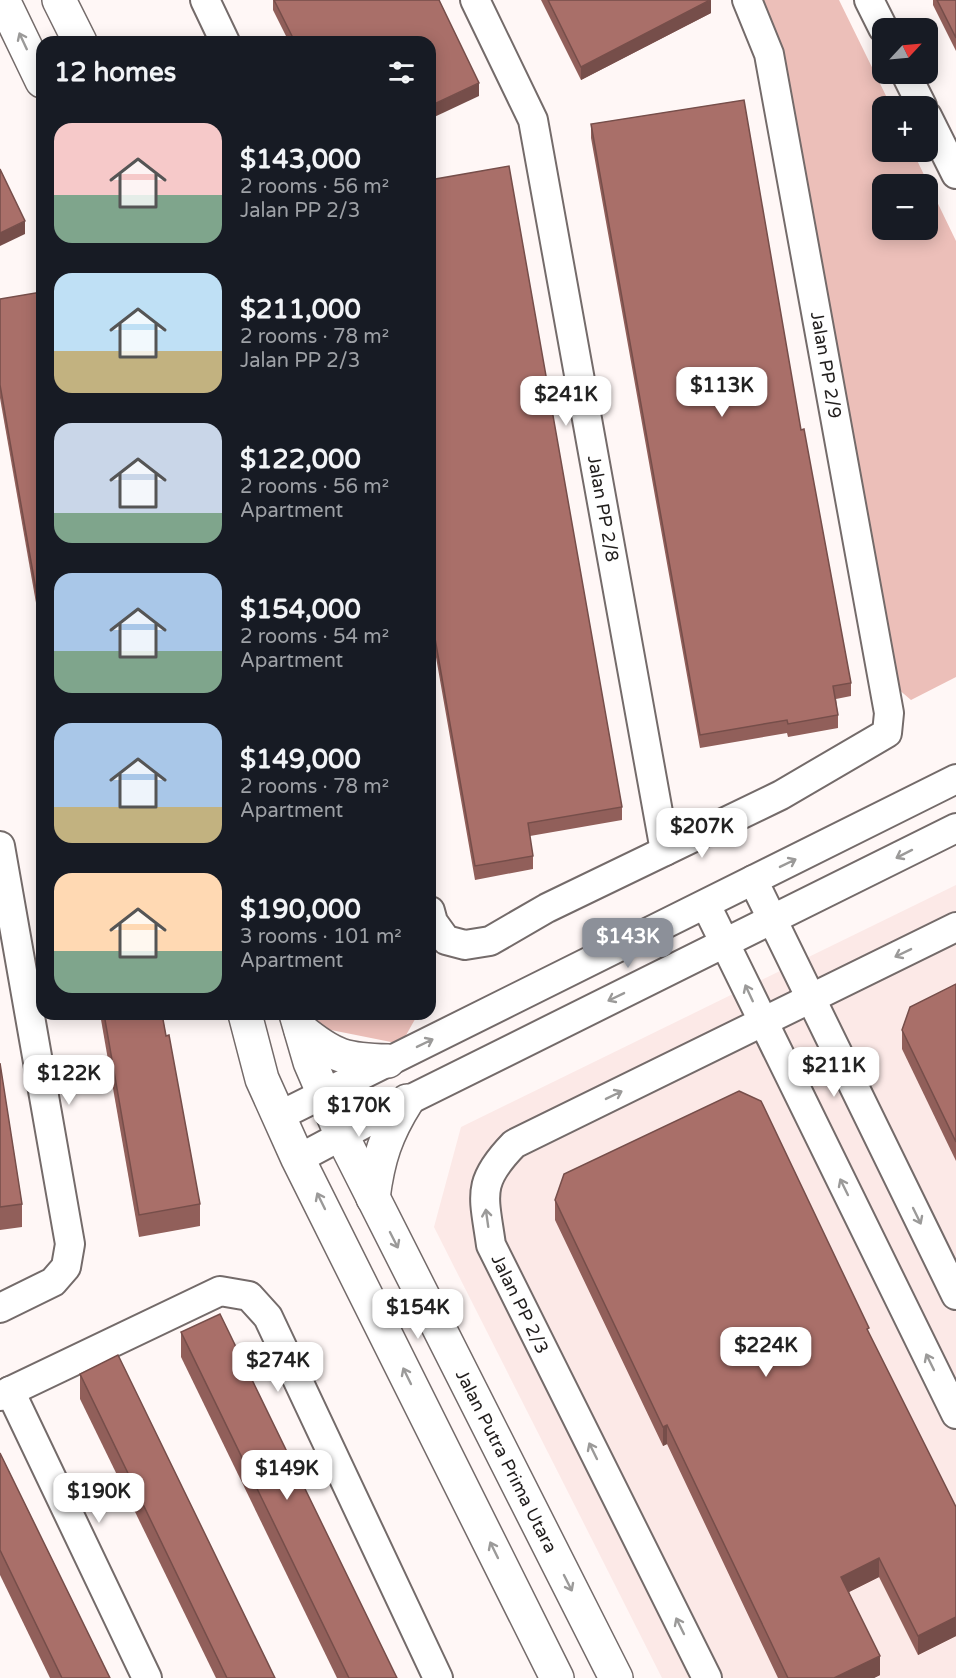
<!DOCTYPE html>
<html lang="en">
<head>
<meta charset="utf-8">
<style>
	body { margin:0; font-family:"Varela Round",sans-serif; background:#20242c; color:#f1f3f6; height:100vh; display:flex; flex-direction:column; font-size:22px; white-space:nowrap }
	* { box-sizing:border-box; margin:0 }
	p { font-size:20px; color:#9ea1a6 }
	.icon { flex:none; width:33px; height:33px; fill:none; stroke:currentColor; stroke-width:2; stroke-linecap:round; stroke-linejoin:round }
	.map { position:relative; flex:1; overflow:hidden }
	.sheet { position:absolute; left:36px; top:36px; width:400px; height:984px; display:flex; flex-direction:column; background:#171b24; border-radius:18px; box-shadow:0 3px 15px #0003 }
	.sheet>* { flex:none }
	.needle { width:39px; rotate:64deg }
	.fabs { position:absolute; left:872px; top:18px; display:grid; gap:12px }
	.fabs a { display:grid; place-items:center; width:66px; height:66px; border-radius:12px; background:#171b24; box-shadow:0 3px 15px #0003; font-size:30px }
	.price { position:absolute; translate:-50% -51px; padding:0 14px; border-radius:12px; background:#fff; color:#222; font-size:20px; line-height:39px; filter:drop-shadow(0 2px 3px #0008) }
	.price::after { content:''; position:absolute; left:50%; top:36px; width:18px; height:14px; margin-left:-9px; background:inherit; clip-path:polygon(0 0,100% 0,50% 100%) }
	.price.selected { background:#8c9099; color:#fff }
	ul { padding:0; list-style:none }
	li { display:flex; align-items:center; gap:18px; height:150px; padding:0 18px }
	li span { display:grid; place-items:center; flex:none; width:168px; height:120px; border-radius:18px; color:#555 }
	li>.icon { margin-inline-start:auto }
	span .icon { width:72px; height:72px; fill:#fffc; stroke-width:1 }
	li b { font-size:26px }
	h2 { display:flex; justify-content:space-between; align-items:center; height:72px; padding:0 18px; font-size:26px }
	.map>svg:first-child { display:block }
	.built { fill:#fce9e7 }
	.green { fill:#ecbfb9; fill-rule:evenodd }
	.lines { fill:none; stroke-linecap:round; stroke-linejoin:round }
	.minor-casing { stroke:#746b6a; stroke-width:32 }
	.secondary-casing { stroke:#746b6a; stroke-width:36 }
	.minor { stroke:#fff; stroke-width:28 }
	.secondary { stroke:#fff; stroke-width:33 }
	.wall { fill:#915f5a }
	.shaded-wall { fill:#764e4a }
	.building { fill:#a96f69; stroke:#764e4a; stroke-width:1.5 }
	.oneway { stroke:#9b9a99 }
	.labels { text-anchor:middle; stroke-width:6; stroke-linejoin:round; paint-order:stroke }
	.street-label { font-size:18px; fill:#211e1d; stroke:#fff }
</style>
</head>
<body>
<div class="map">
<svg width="956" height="1678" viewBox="0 0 956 1678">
	<rect width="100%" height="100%" fill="#fff7f6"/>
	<polygon class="built" points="956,885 956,1678 662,1678 434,1227 461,1127"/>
	<g class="green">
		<path d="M758,0h81l52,106h-9v46h31l43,89v436l-45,23 -14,-12zM882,184h45v46h-45z"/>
		<polygon points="313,1014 418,1014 401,1044 316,1027"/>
	</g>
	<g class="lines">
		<g class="minor-casing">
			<g id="minor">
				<polyline points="205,0 225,42"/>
				<path id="s1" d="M475,0l58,120 132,731"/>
				<polyline points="869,0 883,28"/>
				<polyline points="906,74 922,106"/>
				<polyline points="927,116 956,174"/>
				<polyline points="0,846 70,1244 66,1267 53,1282 0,1308"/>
				<polyline points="753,880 956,1295"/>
				<polyline points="706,905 956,1414"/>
				<polyline points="430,911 433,922 446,940 465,945 490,941 547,908 781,795 887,733 889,713 769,54 747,0"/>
				<polyline points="279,1116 956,779"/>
				<polyline points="298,1159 407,1101 956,828"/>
				<polyline points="10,1391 147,1678"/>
				<polyline points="0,1396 220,1291 249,1296 268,1317 438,1678"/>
				<path d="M707,1678l-216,-433c-7,-50 -15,-62 23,-101l442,-217"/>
			</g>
		</g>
		<g class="secondary-casing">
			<g id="secondary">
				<polyline points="3,0 42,81"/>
				<polyline points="59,0 80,42"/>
				<polyline points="245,1014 262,1079 298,1159 557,1678"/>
				<path id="s2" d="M296,1014l14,48 32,74 274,542"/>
				<path d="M301,1030c33,27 45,30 87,31"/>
				<path d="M373,1198c5,-39 13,-64 34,-97"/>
			</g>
		</g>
		<use href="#minor" class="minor"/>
		<use href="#secondary" class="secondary"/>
	</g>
	<g class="wall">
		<polygon points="273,0 439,0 479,96 430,42 289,42 273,10"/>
		<polygon points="541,0 711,0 711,13 581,80"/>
		<polygon points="933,0 956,0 956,51 933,5"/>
		<polygon points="591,124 801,430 851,683 851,696 836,699 838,715 838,728 788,737 787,733 700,748 591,138"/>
		<polygon points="430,180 622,807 622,820 530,836 533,856 533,869 475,880 430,623"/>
		<polygon points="42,297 42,637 0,398 0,299"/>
		<polygon points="956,984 956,1161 902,1049 902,1030"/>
		<polygon points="100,1014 162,1014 200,1204 200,1226 139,1237"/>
		<polygon points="0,1063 22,1204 22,1227 0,1230"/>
		<polygon points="555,1200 869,1334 956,1507 956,1636 918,1655 879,1577 849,1592 880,1675 874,1678 778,1678 667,1444 663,1446 555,1220"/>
		<polygon points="181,1332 397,1678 337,1678 181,1357"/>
		<polygon points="80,1374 275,1678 216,1678 80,1399"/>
		<polygon points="0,1453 110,1678 50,1678 0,1575"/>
	</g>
	<g class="shaded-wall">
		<polygon points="711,0 711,13 581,80 581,67"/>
		<polygon points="479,83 479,96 430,119 430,106"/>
		<polygon points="25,221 25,234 0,246 0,233"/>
		<polygon points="667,1425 667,1444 663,1446 663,1427"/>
		<polygon points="879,1558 879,1577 841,1596 841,1577"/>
		<polygon points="956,1617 956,1636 918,1655 918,1636"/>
		<polygon points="880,1656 880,1675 874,1678 834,1678"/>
	</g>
	<g class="building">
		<polygon points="274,0 439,0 479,83 430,106 430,42 295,42"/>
		<polygon points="548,0 710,0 581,67"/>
		<polygon points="937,0 956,0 956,38"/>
		<polygon points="744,100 801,430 804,429 851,683 833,686 838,715 788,724 787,720 700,735 591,124"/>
		<polygon points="509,166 622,807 528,823 533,856 475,866 430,610 430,180"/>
		<polygon points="0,169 25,221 0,233"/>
		<polygon points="41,292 42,297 42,624 0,385 0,299"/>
		<polygon points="956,984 956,1142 902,1030 910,1007"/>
		<polygon points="104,1014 162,1014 166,1036 169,1035 200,1204 139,1215"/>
		<polygon points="0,1063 22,1204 0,1207"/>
		<polygon points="739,1091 761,1101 869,1328 867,1329 956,1507 956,1617 918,1636 879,1558 841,1577 880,1656 834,1678 788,1678 667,1425 663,1427 555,1200 564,1174"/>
		<polygon points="220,1314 397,1678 349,1678 181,1332"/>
		<polygon points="118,1355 275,1678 227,1678 80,1374"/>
		<polygon points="0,1453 110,1678 62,1678 0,1550"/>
	</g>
	<defs><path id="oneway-shaft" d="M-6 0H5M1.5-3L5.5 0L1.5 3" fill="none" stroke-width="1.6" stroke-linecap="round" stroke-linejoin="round" transform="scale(1.5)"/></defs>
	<g class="oneway">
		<use href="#oneway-shaft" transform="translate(23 41) rotate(-115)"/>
		<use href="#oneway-shaft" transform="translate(904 854) rotate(153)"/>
		<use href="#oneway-shaft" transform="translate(788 863) rotate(-26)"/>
		<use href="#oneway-shaft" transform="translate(903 953) rotate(154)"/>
		<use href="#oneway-shaft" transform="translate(749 993) rotate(-115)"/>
		<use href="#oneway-shaft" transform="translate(616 997) rotate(154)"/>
		<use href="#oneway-shaft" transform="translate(425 1043) rotate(-26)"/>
		<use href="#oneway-shaft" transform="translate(614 1095) rotate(-26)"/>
		<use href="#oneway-shaft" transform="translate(844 1187) rotate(-116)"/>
		<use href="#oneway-shaft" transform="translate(321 1201) rotate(-116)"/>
		<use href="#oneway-shaft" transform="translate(917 1216) rotate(64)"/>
		<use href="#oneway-shaft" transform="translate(487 1218) rotate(-98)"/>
		<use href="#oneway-shaft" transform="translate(394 1240) rotate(63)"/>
		<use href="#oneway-shaft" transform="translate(930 1362) rotate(-116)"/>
		<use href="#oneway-shaft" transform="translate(407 1376) rotate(-116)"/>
		<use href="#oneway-shaft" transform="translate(593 1451) rotate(-116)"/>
		<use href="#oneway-shaft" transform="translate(494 1550) rotate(-116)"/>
		<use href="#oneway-shaft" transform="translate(568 1583) rotate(63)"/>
		<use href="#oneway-shaft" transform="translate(680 1626) rotate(-116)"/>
	</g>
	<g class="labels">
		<g class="street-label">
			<text transform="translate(826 365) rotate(80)" y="6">Jalan PP 2/9</text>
			<text dy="6" stroke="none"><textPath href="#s1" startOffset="528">Jalan PP 2/8</textPath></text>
			<text transform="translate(520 1304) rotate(64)" y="6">Jalan PP 2/3</text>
			<text dy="6" stroke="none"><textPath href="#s2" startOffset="495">Jalan Putra Prima Utara</textPath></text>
		</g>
	</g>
</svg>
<div class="fabs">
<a><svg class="needle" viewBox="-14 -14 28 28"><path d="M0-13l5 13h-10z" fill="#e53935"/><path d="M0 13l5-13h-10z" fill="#9ea1a6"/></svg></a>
<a>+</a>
<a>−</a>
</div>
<b class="price" style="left:722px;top:418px">$113K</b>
<b class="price" style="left:566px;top:427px">$241K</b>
<b class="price" style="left:702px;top:859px">$207K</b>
<b class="price selected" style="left:628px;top:969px">$143K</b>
<b class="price" style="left:834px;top:1098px">$211K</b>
<b class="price" style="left:69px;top:1106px">$122K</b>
<b class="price" style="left:359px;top:1138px">$170K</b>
<b class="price" style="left:418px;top:1340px">$154K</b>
<b class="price" style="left:766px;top:1378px">$224K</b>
<b class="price" style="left:278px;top:1393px">$274K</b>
<b class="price" style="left:287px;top:1501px">$149K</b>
<b class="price" style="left:99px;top:1524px">$190K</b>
<section class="sheet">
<h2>12 homes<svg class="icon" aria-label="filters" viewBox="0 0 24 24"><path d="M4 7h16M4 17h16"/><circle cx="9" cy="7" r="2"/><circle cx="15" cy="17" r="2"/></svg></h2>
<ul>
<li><span style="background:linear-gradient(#f6c9c9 60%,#7fa58c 0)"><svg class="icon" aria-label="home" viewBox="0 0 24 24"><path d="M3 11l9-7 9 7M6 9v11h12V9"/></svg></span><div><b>$143,000</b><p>2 rooms · 56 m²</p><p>Jalan PP 2/3</p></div></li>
<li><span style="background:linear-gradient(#bfe0f5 65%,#c2b280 0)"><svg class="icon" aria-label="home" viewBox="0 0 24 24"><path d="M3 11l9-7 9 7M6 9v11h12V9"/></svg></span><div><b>$211,000</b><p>2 rooms · 78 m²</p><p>Jalan PP 2/3</p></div></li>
<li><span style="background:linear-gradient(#c9d6e8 75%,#7fa58c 0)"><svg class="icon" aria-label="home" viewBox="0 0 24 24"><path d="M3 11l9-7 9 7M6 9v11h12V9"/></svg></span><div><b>$122,000</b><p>2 rooms · 56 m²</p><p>Apartment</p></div></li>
<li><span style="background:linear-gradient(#a9c7e8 65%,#7fa58c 0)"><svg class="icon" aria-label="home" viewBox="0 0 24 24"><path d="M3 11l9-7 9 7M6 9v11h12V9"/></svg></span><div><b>$154,000</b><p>2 rooms · 54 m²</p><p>Apartment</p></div></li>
<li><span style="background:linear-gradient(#a9c7e8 70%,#c2b280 0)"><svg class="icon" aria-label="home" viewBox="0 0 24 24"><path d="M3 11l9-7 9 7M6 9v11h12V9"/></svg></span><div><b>$149,000</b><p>2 rooms · 78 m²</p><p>Apartment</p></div></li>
<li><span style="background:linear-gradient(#ffd9b3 65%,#7fa58c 0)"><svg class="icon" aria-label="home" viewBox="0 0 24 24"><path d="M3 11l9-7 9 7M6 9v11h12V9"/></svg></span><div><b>$190,000</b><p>3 rooms · 101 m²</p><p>Apartment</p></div></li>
</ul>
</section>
</div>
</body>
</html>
